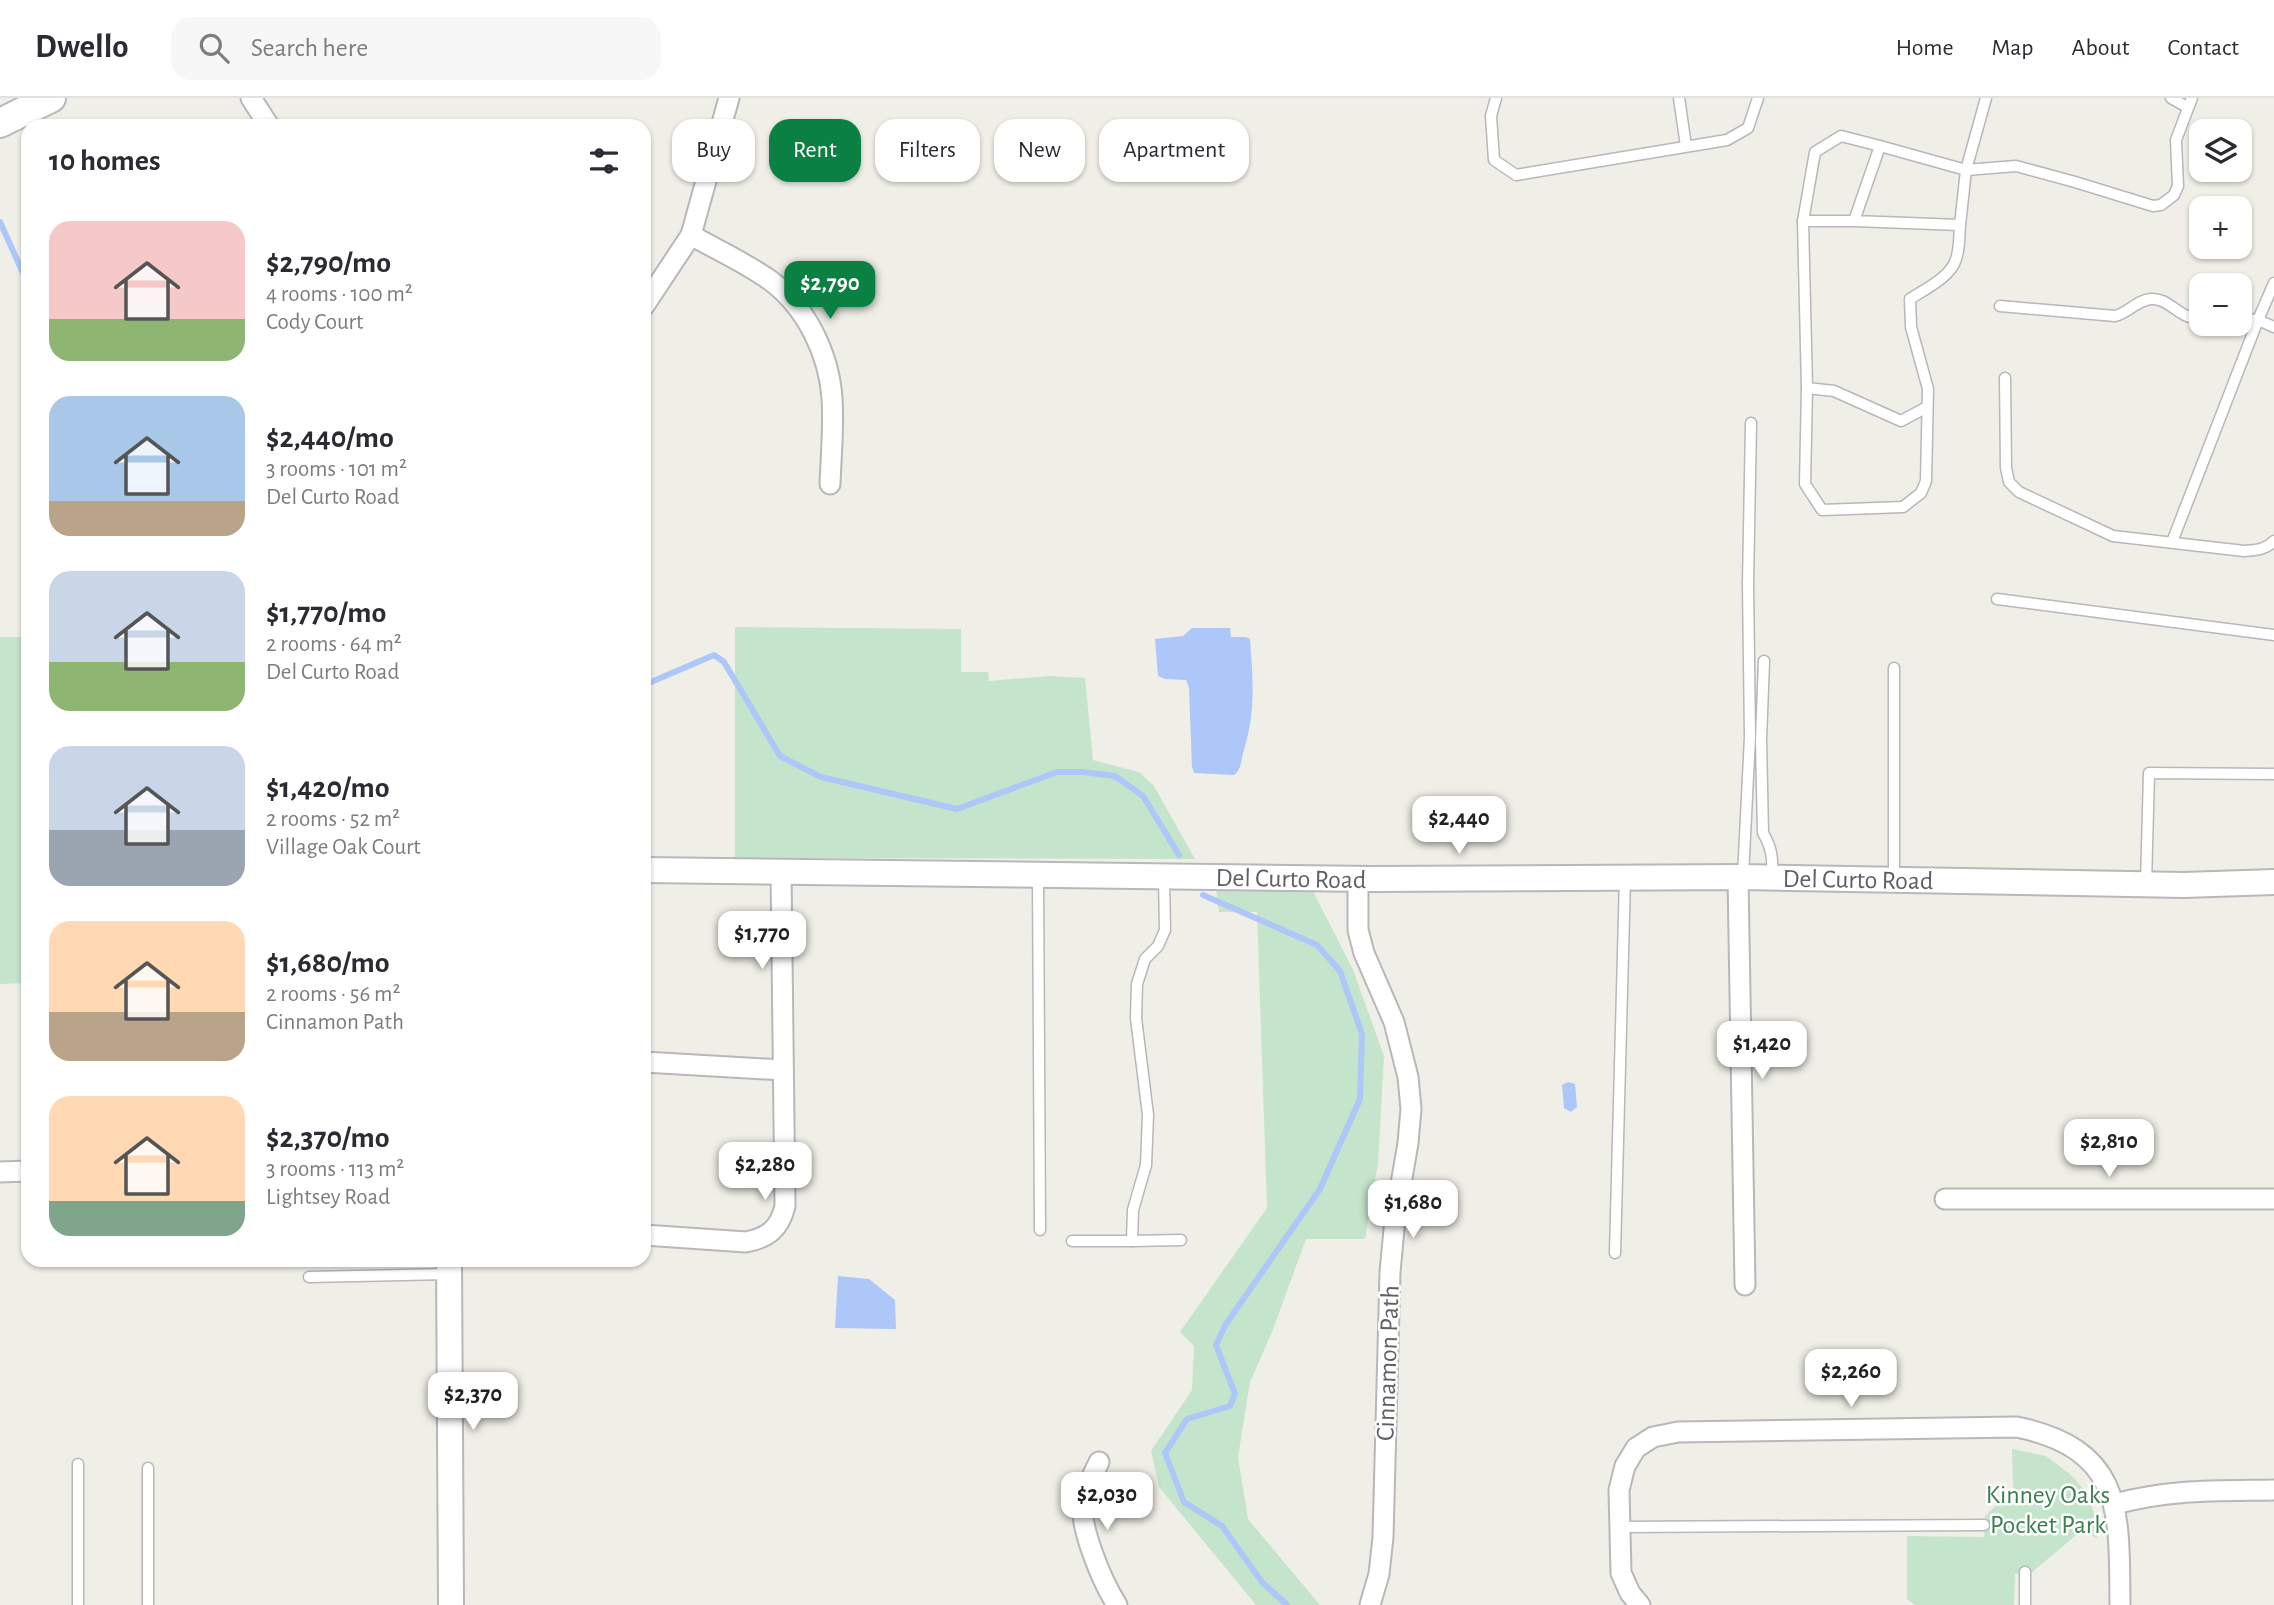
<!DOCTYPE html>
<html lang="en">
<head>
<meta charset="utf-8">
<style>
	body { margin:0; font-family:"Alegreya Sans",sans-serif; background:#f7f7f7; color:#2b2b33; height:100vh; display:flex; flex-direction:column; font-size:26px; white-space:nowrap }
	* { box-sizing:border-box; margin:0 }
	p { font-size:23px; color:#7c7c81 }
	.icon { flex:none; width:38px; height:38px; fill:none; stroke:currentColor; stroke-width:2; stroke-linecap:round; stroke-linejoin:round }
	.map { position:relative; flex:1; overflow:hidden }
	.details { position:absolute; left:21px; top:21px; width:630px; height:1148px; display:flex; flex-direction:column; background:#fff; border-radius:21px; box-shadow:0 2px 5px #0004 }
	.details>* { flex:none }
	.hud { position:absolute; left:672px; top:21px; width:665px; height:63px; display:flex; gap:14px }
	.tools { position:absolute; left:2189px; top:21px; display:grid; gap:14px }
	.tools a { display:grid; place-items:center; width:63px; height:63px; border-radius:14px; background:#fff; box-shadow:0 2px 5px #0004; font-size:35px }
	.price { position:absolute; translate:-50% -60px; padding:0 16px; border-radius:14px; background:#fff; color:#222; font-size:23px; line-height:46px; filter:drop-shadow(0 2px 4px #0008) }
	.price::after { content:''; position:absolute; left:50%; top:42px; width:21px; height:16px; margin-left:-10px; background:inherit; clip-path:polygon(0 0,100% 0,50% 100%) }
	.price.current { background:#0b8043; color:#fff }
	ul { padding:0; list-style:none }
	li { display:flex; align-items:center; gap:21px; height:175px; padding:0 28px }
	li span { display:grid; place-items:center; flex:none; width:196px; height:140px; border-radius:21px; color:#555 }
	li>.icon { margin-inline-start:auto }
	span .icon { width:84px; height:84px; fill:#fffc; stroke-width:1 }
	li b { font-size:30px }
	h2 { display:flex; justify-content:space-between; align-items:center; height:84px; padding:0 28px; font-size:30px }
	.pill { padding:0 24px; border-radius:21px; background:#fff; box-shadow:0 2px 5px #0004; font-size:24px; line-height:63px }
	.pill.current { background:#0b8043; color:#fff }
	header { display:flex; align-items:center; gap:42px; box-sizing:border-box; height:98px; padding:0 35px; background:#fff; border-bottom:2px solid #e1e1e2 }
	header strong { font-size:33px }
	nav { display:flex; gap:38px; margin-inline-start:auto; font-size:24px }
	.search { width:490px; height:63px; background:#f7f7f7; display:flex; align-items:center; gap:18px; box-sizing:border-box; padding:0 24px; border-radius:21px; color:#7c7c81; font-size:26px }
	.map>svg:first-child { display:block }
	.green { fill:#c5e4cc }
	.water { fill:#adc7f9 }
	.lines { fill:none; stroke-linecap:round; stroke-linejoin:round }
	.stream { stroke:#adc7f9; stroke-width:6 }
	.service-casing { stroke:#b7b7bc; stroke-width:13 }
	.minor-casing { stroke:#b7b7bc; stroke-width:23 }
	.tertiary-casing { stroke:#b7b7bc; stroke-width:28 }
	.secondary-casing { stroke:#b8b9bf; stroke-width:32 }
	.service { stroke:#fff; stroke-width:10 }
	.minor { stroke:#fff; stroke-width:19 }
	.tertiary { stroke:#fff; stroke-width:24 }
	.secondary { stroke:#fff; stroke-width:28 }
	.labels { text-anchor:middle; stroke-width:5; stroke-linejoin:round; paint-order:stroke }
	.street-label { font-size:26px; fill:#5e6066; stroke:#fff }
	.park-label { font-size:26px; fill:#3b804d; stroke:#fff }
</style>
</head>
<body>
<header>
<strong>Dwello</strong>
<div class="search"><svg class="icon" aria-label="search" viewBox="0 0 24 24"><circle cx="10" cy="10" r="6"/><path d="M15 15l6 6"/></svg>Search here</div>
<nav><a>Home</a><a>Map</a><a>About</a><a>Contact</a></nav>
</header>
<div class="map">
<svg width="2274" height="1507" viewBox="0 0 2274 1507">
	<rect width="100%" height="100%" fill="#efefe7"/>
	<g class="green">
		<polygon points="735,529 961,531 961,574 988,574 989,583 1050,578 1085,580 1093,662 1139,674 1154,688 1195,761 735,760"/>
		<polygon points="0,539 28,539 28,885 0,886"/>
		<polygon points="1216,791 1313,793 1353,872 1384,958 1378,1065 1365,1141 1306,1141 1272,1234 1250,1284 1238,1359 1248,1421 1320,1507 1256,1507 1159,1389 1151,1353 1192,1292 1194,1248 1180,1234 1267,1110 1257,814 1219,814"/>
		<polygon points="2012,1351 2046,1358 2070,1376 2086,1394 2094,1415 2097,1440 2081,1433 2030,1476 2015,1476 2014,1507 1915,1507 1907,1501 1907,1438 1984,1439 1985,1418 2013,1391"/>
	</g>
	<g class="water">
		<path d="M1192,530h38l1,9h15l4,2c3,41 6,71 -6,111 -3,9 -2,19 -10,25l-40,-2 -2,-6 -3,-79 -3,-8 -21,-1 -7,-3 -3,-37 28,-3z"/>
		<polygon points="1568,984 1575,986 1577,1009 1571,1014 1564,1010 1562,987"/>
		<polygon points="838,1178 869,1181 895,1202 896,1231 835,1230"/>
	</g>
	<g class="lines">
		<g class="stream">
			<polyline points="0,124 28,186"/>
			<polyline points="644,587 714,557 724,564 780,658 821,679 957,711 1057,674 1083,674 1115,678 1143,698 1179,757"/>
			<polyline points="1203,797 1317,847 1340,873 1362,936 1360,1001 1320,1091 1226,1226 1216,1247 1235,1296 1230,1308 1187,1321 1165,1355 1184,1404 1222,1428 1262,1484 1287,1507"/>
		</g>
		<g class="service-casing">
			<g id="service">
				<polyline points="1496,0 1491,18 1494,62 1516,77 1727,42 1748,30 1758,0"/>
				<polyline points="1679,0 1686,48"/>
				<polyline points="1986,0 1966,72 2016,68 2075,84 2153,108 2161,107 2174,97 2178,88 2176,42 2192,0"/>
				<polyline points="2171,0 2187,9"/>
				<polyline points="1803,123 1815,54 1841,38 1880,48"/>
				<path d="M1854,123l106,4c-1,11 0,23 -4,34 -5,18 -31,30 -46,40l1,28 17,62 -2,92 -5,12 -18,14 -81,3 -17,-26 2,-96 -4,-167h51l26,-75 86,24 -6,55"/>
				<polyline points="2274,185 2258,222 2274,229"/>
				<path d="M2000,208l115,10c13,-3 22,-16 36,-17 20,-1 26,20 51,20"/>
				<path d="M2005,280l1,90 3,14 10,10 94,44 131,15c12,-1 21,-1 30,-10"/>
				<polyline points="1807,290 1834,293 1901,323 1927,309"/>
				<polyline points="2172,444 2258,222 2240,221"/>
				<polyline points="1997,501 2274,537"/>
				<path d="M1764,563l-3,79 2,93c9,15 10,26 9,44"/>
				<polyline points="1038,777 1040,1132"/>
				<polyline points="1743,778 1750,639 1748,486 1751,325"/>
				<polyline points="1894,781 1894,570"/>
				<polyline points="2146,786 2149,675 2274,676"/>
				<polyline points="1072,1143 1132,1143 1133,1112 1146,1067 1148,1017 1136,920 1137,886 1145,861 1158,848 1165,832 1164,780"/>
				<polyline points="1132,1143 1181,1142"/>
				<polyline points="1615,1155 1625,780"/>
				<polyline points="309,1179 449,1176"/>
				<polyline points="78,1366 78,1507"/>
				<polyline points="1620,1429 1984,1427"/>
				<polyline points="2025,1474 2025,1507"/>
				<polyline points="148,1507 148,1370"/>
			</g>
		</g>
		<g class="minor-casing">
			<g id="minor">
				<polyline points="251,0 269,28"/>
				<path d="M691,137c26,15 55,28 80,46 35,26 58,73 61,117 2,28 -1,58 -2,86"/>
				<polyline points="644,208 691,137 729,0"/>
				<polyline points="1738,779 1745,1187"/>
				<polyline points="1358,781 1358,832 1364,855 1394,924 1408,979 1411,1011 1408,1045 1395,1121 1390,1174 1383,1439 1379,1476 1370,1507"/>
				<polyline points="644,964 783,972"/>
				<polyline points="0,1074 28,1073"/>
				<polyline points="1945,1101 2274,1101"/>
				<path d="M644,1137l102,7c22,-4 34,-14 39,-36l-4,-335"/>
				<path d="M1099,1364c-5,11 -12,23 -15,35 -8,25 19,86 33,108"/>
				<path d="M2115,1406c56,-15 102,-13 159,-14"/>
				<path d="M1640,1507l-10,-12 -9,-20 -2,-83 6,-24 11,-18 17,-11 25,-5 339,-5c108,23 102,86 103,178"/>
			</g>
		</g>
		<g class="tertiary-casing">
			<g id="tertiary">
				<polyline points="644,772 1373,781 1743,779 2184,787 2274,784"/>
				<polyline points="449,1162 451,1507"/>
			</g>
		</g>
		<g class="secondary-casing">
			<polyline id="secondary" points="0,25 51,0"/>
		</g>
		<use href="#service" class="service"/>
		<use href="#minor" class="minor"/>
		<use href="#tertiary" class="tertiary"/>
		<use href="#secondary" class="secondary"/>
	</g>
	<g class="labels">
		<g class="street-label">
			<text transform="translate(1291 780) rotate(1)" y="9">Del Curto Road</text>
			<text transform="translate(1858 781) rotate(1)" y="9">Del Curto Road</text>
			<text transform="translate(1387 1265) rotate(-88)" y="9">Cinnamon Path</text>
		</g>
		<g class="park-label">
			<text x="2048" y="1405">Kinney Oaks<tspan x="2048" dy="30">Pocket Park</tspan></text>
		</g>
	</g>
</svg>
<div class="tools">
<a><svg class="icon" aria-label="layers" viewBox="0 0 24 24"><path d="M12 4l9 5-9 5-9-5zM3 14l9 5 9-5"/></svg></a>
<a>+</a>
<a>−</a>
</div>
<b class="price current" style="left:830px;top:223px">$2,790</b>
<b class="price" style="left:1459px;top:758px">$2,440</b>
<b class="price" style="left:762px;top:873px">$1,770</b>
<b class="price" style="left:1762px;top:983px">$1,420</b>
<b class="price" style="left:2109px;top:1081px">$2,810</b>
<b class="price" style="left:765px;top:1104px">$2,280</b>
<b class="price" style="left:1413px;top:1142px">$1,680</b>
<b class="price" style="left:1851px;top:1311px">$2,260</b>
<b class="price" style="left:473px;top:1334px">$2,370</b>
<b class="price" style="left:1107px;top:1434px">$2,030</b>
<div class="hud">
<a class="pill">Buy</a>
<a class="pill current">Rent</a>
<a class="pill">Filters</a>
<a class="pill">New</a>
<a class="pill">Apartment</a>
</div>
<section class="details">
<h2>10 homes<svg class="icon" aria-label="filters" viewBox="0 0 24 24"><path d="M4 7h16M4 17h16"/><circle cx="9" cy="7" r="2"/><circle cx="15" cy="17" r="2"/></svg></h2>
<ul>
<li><span style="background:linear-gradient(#f6c9c9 70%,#8fb573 0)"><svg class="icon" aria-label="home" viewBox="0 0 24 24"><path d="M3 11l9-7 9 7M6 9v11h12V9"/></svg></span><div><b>$2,790/mo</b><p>4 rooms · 100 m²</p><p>Cody Court</p></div></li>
<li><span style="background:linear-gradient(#a9c7e8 75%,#b9a48a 0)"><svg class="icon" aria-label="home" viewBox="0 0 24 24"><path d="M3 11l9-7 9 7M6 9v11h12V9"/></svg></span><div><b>$2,440/mo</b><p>3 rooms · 101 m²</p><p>Del Curto Road</p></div></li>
<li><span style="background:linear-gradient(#c9d6e8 65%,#8fb573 0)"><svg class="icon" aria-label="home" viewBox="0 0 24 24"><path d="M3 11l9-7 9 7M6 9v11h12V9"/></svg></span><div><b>$1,770/mo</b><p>2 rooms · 64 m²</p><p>Del Curto Road</p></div></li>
<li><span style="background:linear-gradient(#c9d6e8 60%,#9aa5b1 0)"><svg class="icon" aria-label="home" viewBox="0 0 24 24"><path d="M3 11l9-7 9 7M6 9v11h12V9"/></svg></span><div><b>$1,420/mo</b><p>2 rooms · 52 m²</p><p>Village Oak Court</p></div></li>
<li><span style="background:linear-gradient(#ffd9b3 65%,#b9a48a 0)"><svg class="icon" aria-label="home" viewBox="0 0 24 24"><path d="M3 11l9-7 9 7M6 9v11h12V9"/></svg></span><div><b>$1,680/mo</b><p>2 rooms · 56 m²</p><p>Cinnamon Path</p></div></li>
<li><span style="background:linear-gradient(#ffd9b3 75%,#7fa58c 0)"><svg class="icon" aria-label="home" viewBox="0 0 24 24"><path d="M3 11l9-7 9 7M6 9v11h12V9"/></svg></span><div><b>$2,370/mo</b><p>3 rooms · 113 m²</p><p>Lightsey Road</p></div></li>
</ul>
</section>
</div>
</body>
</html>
